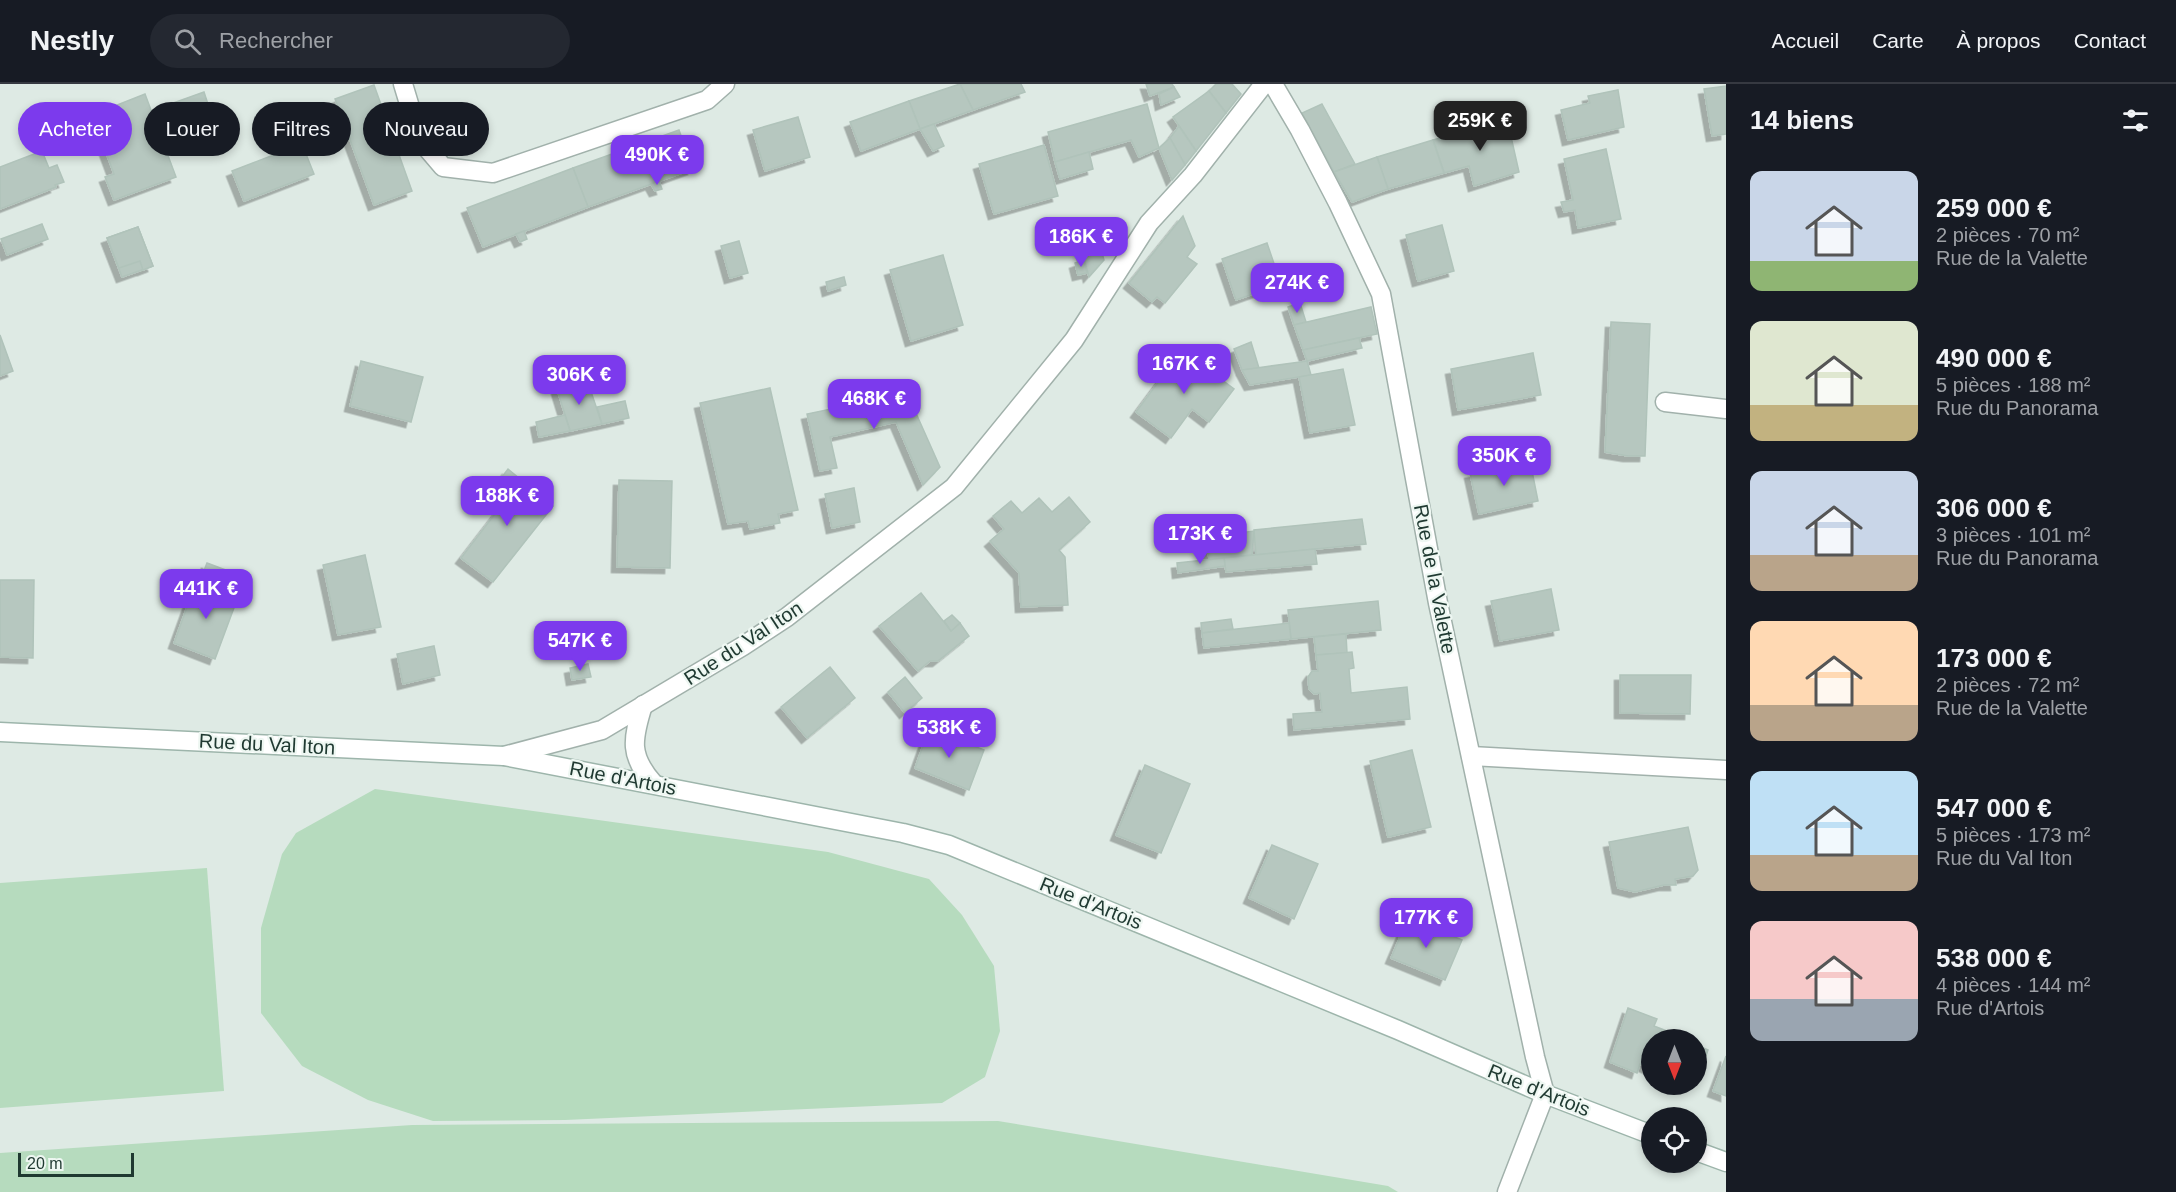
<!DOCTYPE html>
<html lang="fr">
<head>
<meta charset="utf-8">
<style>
	body { margin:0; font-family:Arial,sans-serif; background:#242831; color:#f1f3f6; height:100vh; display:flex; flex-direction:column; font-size:22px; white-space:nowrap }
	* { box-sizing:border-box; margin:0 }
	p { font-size:20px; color:#9ea1a6 }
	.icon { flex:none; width:33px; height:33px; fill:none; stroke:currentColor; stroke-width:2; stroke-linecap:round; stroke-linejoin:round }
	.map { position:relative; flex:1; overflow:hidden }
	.panel { display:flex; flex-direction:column; background:#171b24; width:450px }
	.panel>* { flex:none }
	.hud { position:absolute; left:18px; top:18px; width:570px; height:54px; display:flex; gap:12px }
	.needle { width:39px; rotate:180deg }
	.tools { position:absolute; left:1641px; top:945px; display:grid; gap:12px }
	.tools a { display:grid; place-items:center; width:66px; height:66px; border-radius:50%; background:#171b24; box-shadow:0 3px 9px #0003; font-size:30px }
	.scale { position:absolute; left:18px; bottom:15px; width:116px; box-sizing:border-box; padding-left:6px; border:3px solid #1f3931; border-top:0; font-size:16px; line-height:21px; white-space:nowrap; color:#1f3931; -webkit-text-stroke:4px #eef7f2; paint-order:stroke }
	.price { position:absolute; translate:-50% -51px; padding:0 14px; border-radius:12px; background:#7c3aed; color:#fff; font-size:20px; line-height:39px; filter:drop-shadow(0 2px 3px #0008) }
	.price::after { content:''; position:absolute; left:50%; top:36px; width:18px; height:14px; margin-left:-9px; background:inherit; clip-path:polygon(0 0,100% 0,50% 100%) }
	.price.current { background:#222; color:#fff }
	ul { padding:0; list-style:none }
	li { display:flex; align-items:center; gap:18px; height:150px; padding:0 24px }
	li span { display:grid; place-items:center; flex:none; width:168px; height:120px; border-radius:12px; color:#555 }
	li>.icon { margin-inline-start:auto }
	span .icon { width:72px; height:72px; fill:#fffc; stroke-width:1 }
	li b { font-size:26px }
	h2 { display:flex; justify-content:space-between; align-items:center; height:72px; padding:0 24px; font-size:26px }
	.tag { padding:0 21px; border-radius:27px; background:#171b24; box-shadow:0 3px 9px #0003; font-size:21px; line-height:54px }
	.tag.current { background:#7c3aed; color:#fff }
	header { display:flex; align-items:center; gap:36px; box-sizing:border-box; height:84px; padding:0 30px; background:#171b24; border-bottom:2px solid #363941 }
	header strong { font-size:28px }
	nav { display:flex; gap:33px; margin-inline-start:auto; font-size:21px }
	.search { width:420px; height:54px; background:#242831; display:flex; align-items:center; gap:15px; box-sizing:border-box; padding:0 21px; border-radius:33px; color:#9ea1a6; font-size:22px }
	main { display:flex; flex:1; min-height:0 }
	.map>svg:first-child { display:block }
	.green { fill:#b6dbbe }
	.building { fill:#b6c7bf; stroke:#b0c3ba; stroke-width:1.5; filter:url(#shadow) }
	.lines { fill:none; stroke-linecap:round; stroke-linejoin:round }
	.lane-casing { stroke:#a1b1ab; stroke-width:21 }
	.street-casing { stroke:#a1b1ab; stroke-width:21 }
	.secondary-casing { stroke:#9db5ab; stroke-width:21 }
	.lane { stroke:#fff; stroke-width:18 }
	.street { stroke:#fff; stroke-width:18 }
	.secondary { stroke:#fff; stroke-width:18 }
	.labels { text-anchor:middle; stroke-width:4.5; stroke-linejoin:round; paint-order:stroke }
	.street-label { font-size:20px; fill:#1f3931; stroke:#eef7f2 }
</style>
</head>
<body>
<header>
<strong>Nestly</strong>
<div class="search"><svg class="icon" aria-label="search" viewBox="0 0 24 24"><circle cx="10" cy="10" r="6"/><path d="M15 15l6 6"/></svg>Rechercher</div>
<nav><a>Accueil</a><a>Carte</a><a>À propos</a><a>Contact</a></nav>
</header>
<main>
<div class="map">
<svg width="1726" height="1108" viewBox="0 0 1726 1108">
	<defs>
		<filter id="shadow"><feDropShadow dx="-5.5" dy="5.5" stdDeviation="0" flood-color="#0004"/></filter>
	</defs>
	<rect width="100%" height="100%" fill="#deeae4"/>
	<g class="green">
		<polygon points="375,705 828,768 929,795 962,831 994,882 1000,947 985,993 942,1019 565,1036 433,1037 368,1016 302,982 261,929 261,844 282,770 296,749"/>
		<polygon points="207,784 224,1007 0,1024 0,799"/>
		<polygon points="998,1037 1388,1102 1398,1108 0,1108 0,1069 412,1041"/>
	</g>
	<g class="building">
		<polygon points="960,0 1021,0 1025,8 973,26"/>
		<polygon points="960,0 973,26 920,45 909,17"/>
		<polygon points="1146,0 1172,0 1174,3 1150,12"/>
		<polygon points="1216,0 1232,0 1241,10 1226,29 1209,7"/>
		<polygon points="374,1 412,107 374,121 335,15"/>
		<polygon points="1726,2 1726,50 1712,52 1704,5"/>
		<polygon points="1174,3 1180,13 1161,21 1159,10"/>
		<polygon points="1618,6 1624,43 1568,56 1561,26 1590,19 1588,12"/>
		<polygon points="1209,7 1226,29 1196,67 1173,33"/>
		<polygon points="204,8 220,57 201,63 197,50 165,62 151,27"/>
		<polygon points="145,10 176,93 114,116 105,93 114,90 92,31"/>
		<polygon points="909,17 920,45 861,67 850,38"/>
		<polygon points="1147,20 1159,64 1139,73 1131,56 1055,78 1048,48"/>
		<polygon points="1322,20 1355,80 1334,88 1302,29"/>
		<polygon points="340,29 350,55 342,58 332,32"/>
		<polygon points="798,33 810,73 765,87 753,46"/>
		<polygon points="1507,35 1519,88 1474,102 1469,82 1444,89 1433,56"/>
		<polygon points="934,40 944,62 933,67 920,45"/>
		<polygon points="1179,42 1196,67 1185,81 1170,54"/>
		<polygon points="679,46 693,85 588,123 573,84"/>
		<polygon points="1170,54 1185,81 1172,96 1159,64"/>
		<polygon points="1433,56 1444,89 1388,105 1377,73"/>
		<polygon points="302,60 314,90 244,117 232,87"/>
		<polygon points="1044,61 1058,112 994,130 979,80"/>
		<polygon points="1606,65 1621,135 1578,144 1575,126 1564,128 1561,118 1573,116 1564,75"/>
		<polygon points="42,67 49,84 57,81 64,98 55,101 56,103 0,125 0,83"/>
		<polygon points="1089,68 1093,85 1060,95 1055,78"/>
		<polygon points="1377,73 1388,105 1352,118 1334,88"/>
		<polygon points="573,84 588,123 483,163 467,124"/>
		<polygon points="659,97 662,105 655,107 651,100"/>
		<polygon points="1183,132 1195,162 1187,173 1197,180 1165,219 1157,213 1152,218 1129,199"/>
		<polygon points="1093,136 1104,176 1089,193 1075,141"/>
		<polygon points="42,140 48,155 7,171 1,155"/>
		<polygon points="1442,141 1454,187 1418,197 1406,151"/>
		<polygon points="138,143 153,182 122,193 107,154"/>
		<polygon points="138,143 153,182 143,186 140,177 119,184 107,154"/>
		<polygon points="524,147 527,155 520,158 516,150"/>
		<polygon points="739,157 748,189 730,194 721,162"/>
		<polygon points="1267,159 1281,200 1236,216 1222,175"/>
		<polygon points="943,171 963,241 911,257 890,186"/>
		<polygon points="1084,176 1087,189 1078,191 1075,179"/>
		<polygon points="844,193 846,201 828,207 826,198"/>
		<polygon points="1300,219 1306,238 1294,241 1288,223"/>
		<polygon points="1371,223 1377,250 1303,266 1294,241"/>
		<polygon points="1611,238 1650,240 1645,372 1628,372 1605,368"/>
		<polygon points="0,251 13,287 0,292"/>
		<polygon points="1359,254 1362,264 1307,277 1303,266"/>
		<polygon points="1251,258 1259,284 1242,286 1234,265"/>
		<polygon points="1182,266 1234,305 1209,338 1192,325 1171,354 1136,328"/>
		<polygon points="1533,269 1541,311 1458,326 1451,285"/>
		<polygon points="361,277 423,293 411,338 350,322"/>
		<polygon points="1307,277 1311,291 1250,301 1242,286"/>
		<polygon points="1343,285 1355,341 1310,349 1299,293"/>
		<polygon points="587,296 602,340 570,347 557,305"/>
		<polygon points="770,304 798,426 778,430 780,439 750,445 748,437 728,440 700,319"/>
		<polygon points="907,309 940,383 923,401 896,338 830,353 837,384 820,387 807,330"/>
		<polygon points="625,317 629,334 602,340 597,323"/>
		<polygon points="565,331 570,347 539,353 536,338"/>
		<polygon points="1530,377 1538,417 1479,430 1470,389"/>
		<polygon points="508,385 553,422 493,498 461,474 505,417 492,406"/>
		<polygon points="619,396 672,397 670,484 617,483"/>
		<polygon points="854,404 860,438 832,444 825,410"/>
		<polygon points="1069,413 1090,438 1059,466 1065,473 1068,521 1021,523 1019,489 990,457 1004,445 993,432 1011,417 1022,429 1039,414 1052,428"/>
		<polygon points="1362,435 1366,460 1256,471 1254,446"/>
		<polygon points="1254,447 1252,471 1209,476 1207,453"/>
		<polygon points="1315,465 1317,480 1226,488 1224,474"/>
		<polygon points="365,471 381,543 338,551 323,481"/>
		<polygon points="1224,474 1225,482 1178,489 1177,479"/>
		<polygon points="207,479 239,491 231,510 199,499"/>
		<polygon points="0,496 34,496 33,574 0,573"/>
		<polygon points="196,498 238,513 215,575 174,559"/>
		<polygon points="1551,505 1559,546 1500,557 1491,517"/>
		<polygon points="921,509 951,547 960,539 969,552 938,577 930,577 918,587 879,542"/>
		<polygon points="1378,517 1381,546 1291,555 1288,526"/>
		<polygon points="952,531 960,539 951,547 944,537"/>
		<polygon points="1231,535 1233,545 1202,549 1201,539"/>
		<polygon points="1289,539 1291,555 1204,564 1202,549"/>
		<polygon points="1346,550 1347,569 1316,571 1314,553"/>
		<polygon points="434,562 440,591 403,600 397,570"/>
		<polygon points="1352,568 1354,584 1349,585 1351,609 1407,603 1410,635 1294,646 1293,630 1322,628 1320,609 1314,610 1309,605 1308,593 1312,587 1318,587 1316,571"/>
		<polygon points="588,580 591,593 572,596 570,584"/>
		<polygon points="830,583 855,614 807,654 781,623"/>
		<polygon points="1620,591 1691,591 1690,630 1620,629"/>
		<polygon points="905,593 922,614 905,629 888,608"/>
		<polygon points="929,645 984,666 969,706 915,684"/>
		<polygon points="1412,666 1431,743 1388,753 1370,677"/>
		<polygon points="1145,681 1190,700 1161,769 1116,751"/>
		<polygon points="1688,743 1698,786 1693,792 1675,795 1676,801 1664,801 1635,808 1618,804 1609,758"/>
		<polygon points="1272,761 1318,780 1294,835 1249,814"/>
		<polygon points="1408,834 1462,856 1445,896 1391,874"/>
		<polygon points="1628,924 1657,935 1654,942 1690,956 1652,956 1652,985 1640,980 1637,989 1610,978"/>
		<polygon points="1696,961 1708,966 1697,997 1696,997"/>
		<polygon points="1726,972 1726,1012 1713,1007"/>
	</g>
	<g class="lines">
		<g class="lane-casing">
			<polyline id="lane" points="1507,1108 1545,1010"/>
		</g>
		<g class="street-casing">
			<g id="street">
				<polyline points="403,0 420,56 443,83 493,89 707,16 725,0"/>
				<polyline points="1273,0 1300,46 1338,119 1381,210 1438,519 1535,973 1545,1010"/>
				<polyline points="1665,318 1726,325"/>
				<path d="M643,621c-11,35 -14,51 11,79"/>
				<polyline points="504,672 602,646 743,562 787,533 954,403 1074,256 1149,139 1193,91 1264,0"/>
				<polyline points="1471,672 1726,686"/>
			</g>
		</g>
		<g class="secondary-casing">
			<g id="secondary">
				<polyline points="0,648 504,672 903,749 949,761 1398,946 1545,1010 1652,1051"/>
				<polyline points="1696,1067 1726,1078"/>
			</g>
		</g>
		<use href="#lane" class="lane"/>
		<use href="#street" class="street"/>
		<use href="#secondary" class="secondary"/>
	</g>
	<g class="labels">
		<g class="street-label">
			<text transform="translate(1435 495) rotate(79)" y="7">Rue de la Valette</text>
			<text transform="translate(743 559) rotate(-33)" y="7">Rue du Val Iton</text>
			<text transform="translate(267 660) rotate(3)" y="7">Rue du Val Iton</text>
			<text transform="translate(623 694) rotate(11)" y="7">Rue d'Artois</text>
			<text transform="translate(1091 819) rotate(22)" y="7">Rue d'Artois</text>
			<text transform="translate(1539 1006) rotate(22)" y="7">Rue d'Artois</text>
		</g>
	</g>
</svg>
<div class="tools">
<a><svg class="needle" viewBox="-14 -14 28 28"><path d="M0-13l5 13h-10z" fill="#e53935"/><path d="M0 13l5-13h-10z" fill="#9ea1a6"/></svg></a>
<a><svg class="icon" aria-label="locate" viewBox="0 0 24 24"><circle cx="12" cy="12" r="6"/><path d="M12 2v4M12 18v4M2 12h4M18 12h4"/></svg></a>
</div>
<div class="scale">20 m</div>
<b class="price current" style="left:1480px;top:68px">259K €</b>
<b class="price" style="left:657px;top:102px">490K €</b>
<b class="price" style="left:1081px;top:184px">186K €</b>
<b class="price" style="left:1297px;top:230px">274K €</b>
<b class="price" style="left:1184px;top:311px">167K €</b>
<b class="price" style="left:579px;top:322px">306K €</b>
<b class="price" style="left:874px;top:346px">468K €</b>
<b class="price" style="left:1504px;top:403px">350K €</b>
<b class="price" style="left:507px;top:443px">188K €</b>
<b class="price" style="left:1200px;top:481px">173K €</b>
<b class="price" style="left:206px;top:536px">441K €</b>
<b class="price" style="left:580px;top:588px">547K €</b>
<b class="price" style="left:949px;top:675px">538K €</b>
<b class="price" style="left:1426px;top:865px">177K €</b>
<div class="hud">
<a class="tag current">Acheter</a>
<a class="tag">Louer</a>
<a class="tag">Filtres</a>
<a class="tag">Nouveau</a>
</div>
</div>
<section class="panel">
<h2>14 biens<svg class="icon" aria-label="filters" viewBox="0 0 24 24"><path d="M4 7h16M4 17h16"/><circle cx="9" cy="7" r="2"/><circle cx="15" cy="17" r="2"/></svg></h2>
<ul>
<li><span style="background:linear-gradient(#c9d6e8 75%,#8fb573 0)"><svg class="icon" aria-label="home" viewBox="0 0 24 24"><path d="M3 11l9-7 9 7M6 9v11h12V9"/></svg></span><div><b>259 000 €</b><p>2 pièces · 70 m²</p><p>Rue de la Valette</p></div></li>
<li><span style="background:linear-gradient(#dfe7d0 70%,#c2b280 0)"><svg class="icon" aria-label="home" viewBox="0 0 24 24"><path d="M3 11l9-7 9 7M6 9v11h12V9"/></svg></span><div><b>490 000 €</b><p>5 pièces · 188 m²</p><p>Rue du Panorama</p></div></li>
<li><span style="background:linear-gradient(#c9d6e8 70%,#b9a48a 0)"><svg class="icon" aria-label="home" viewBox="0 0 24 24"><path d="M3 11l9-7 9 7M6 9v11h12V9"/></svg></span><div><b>306 000 €</b><p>3 pièces · 101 m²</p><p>Rue du Panorama</p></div></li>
<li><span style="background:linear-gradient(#ffd9b3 70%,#b9a48a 0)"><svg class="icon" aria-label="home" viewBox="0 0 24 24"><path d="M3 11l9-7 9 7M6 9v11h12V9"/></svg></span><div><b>173 000 €</b><p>2 pièces · 72 m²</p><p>Rue de la Valette</p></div></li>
<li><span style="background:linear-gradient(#bfe0f5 70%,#b9a48a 0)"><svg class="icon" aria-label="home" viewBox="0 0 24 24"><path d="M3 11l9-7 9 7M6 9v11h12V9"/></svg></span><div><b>547 000 €</b><p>5 pièces · 173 m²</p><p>Rue du Val Iton</p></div></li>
<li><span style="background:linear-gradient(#f6c9c9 65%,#9aa5b1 0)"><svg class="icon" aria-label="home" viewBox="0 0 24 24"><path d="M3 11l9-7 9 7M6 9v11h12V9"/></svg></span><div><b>538 000 €</b><p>4 pièces · 144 m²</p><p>Rue d'Artois</p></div></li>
</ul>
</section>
</main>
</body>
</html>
